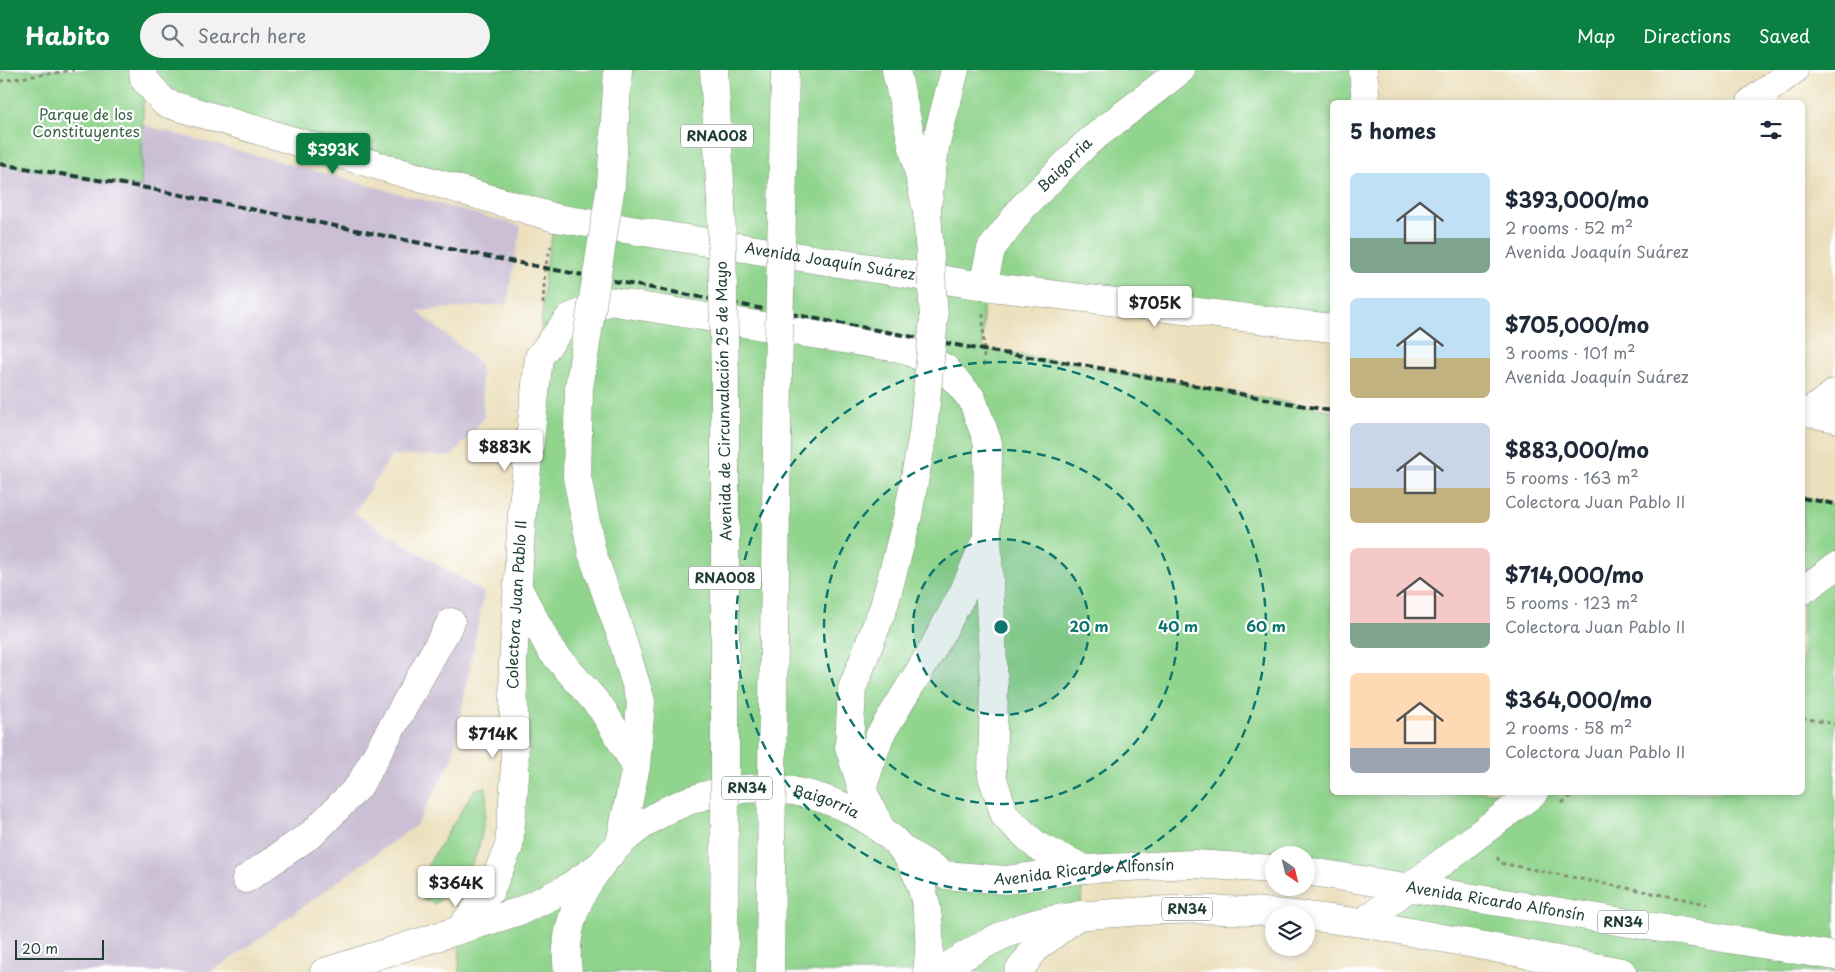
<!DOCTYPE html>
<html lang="en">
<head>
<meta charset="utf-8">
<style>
	body { margin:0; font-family:"Playpen Sans",sans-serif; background:#f2f2f3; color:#1f2937; height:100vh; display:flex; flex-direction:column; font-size:19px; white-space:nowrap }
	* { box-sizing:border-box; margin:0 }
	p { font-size:16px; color:#747a83 }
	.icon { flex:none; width:28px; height:28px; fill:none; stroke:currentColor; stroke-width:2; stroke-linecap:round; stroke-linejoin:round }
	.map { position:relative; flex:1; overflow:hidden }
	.panel { position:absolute; left:1330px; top:30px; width:475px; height:695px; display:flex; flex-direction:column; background:#fff; border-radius:8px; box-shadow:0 2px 8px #0003 }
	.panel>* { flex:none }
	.needle { width:32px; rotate:145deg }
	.buttons { position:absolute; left:1265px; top:776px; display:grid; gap:10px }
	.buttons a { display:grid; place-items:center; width:50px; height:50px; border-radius:50%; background:#fff; box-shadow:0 2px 8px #0003; font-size:25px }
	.scale { position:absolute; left:15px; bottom:12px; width:89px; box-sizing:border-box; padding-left:5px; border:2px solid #1f3d34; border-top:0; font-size:14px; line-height:18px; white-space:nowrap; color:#1f3d34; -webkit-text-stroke:4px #fff; paint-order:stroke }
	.price { position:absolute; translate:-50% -42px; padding:0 11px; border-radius:5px; background:#fff; color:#222; font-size:16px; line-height:32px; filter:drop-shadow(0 1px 2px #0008) }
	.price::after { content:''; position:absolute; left:50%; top:30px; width:15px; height:11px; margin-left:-8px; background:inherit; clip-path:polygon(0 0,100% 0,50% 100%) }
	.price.on { background:#0b8043; color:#fff }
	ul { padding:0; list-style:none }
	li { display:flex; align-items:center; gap:15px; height:125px; padding:0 20px }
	li span { display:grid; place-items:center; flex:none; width:140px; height:100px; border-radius:8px; color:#555 }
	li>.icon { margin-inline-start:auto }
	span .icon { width:60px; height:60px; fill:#fffc; stroke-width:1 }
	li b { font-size:21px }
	h2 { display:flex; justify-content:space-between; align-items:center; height:60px; padding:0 20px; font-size:21px }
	header { display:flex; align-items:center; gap:30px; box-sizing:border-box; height:70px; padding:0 25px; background:#0b8043; color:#fff }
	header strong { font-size:24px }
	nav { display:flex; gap:28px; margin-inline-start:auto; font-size:18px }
	.search { width:350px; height:45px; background:#f2f2f3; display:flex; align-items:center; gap:12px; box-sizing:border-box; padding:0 18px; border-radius:28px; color:#747a83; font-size:19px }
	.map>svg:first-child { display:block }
	.industrial { fill:#cbbfd5 }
	.green { fill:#90d48d; stroke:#588860 }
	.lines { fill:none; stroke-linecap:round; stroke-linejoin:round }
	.minor-casing { stroke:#868e79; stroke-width:29 }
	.major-casing { stroke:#868e79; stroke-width:29 }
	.highway-casing { stroke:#868e79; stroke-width:29 }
	.path { stroke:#868e79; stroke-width:3; stroke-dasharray:4 4; stroke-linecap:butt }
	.minor { stroke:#fff; stroke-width:28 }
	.major { stroke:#fff; stroke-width:28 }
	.highway { stroke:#fff; stroke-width:28 }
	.rail { stroke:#1f3d34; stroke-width:4; stroke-dasharray:8 4; stroke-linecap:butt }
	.highway-bridge-casing { stroke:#868e79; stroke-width:29; stroke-linecap:butt }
	.highway-bridge { stroke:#fff; stroke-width:28 }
	.ring { fill:none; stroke:#0f766e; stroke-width:2.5; stroke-dasharray:9 6 }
	.labels { text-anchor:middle; stroke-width:4.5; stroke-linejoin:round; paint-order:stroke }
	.shield { fill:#fff; stroke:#627771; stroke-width:1 }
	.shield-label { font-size:14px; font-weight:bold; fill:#1f3d34 }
	.park-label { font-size:15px; fill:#3b634a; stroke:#fff }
	.street-label { font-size:15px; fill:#1f3d34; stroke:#fff }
	.centre { fill:#0f766e; stroke:#fff; stroke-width:2.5 }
	.ring-label { font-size:15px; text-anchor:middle; font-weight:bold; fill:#0f766e; stroke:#fff; stroke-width:4.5; stroke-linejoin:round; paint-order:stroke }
</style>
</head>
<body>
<header>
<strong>Habito</strong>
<div class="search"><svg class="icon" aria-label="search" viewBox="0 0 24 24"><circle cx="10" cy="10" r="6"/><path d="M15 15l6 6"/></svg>Search here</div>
<nav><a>Map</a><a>Directions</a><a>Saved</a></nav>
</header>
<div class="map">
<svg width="1835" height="902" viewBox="0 0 1835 902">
	<rect width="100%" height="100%" fill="#fff"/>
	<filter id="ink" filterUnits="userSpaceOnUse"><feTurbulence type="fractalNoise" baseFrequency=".02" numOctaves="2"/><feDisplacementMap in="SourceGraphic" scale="10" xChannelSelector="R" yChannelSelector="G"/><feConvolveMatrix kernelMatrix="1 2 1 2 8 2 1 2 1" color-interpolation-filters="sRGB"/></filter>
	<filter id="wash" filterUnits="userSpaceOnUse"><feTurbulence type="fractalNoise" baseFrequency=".0096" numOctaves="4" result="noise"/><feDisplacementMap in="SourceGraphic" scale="20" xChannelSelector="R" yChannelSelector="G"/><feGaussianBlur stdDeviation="1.12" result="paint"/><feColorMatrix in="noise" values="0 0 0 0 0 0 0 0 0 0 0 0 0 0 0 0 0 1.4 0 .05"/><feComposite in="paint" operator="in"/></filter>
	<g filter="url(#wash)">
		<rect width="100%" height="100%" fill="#ece0be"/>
		<polygon class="industrial" points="0,22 89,28 143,55 521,156 507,234 417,241 480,293 484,348 452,386 392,385 354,443 484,523 452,690 416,755 225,893 208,902 0,902"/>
		<g class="green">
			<polygon points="0,0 1363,0 1366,32 1332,32 1332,258 983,217 983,279 1083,295 1332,341 1332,722 1802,722 1803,428 1835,434 1835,902 1622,902 1362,853 1409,818 1306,801 1306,785 1274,785 1274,799 1085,799 1079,845 1018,902 459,902 460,859 509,776 545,198 556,148 165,33 144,10 141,117 0,94"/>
			<path d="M486,717c2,21 -5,63 -16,80 -9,15 -21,26 -35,37l-11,-5 -3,-23 54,-87z"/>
		</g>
	</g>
	<g filter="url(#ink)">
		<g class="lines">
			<g class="minor-casing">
				<g id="minor">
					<polyline points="1751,32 1794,0"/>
					<polyline points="1809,342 1835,323"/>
					<polyline points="519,520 550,579 602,639 636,696 620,773"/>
					<polyline points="882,761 862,719 880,665 931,582 964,521 985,472"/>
					<polyline points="246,809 313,763 359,716 451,552"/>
					<path id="s1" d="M460,859l30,-38 19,-45 6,-70 -2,-113 9,-149 17,-157 30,-39 40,-17 295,48 41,19 27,31 16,44 -1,93 7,150 -2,90 13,40 32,30 48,23"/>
					<polyline points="1018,902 1036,878 1079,845"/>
				</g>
			</g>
			<g class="major-casing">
				<g id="major">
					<path id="s2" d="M143,0l1,9 21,24 391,115 427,68 349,42"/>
					<polyline points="1363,0 1366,32"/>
					<polyline points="927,137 935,77 955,0"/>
					<path id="s3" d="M983,216l8,-37 32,-42 64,-64 94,-73"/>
					<polyline points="1802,341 1835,348"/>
					<polyline points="1802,521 1835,497"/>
					<polyline points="1362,853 1535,722"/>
					<polyline points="324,902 520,841 564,820 599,796"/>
				</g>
			</g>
			<g class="highway-casing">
				<g id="highway">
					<polyline points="714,0 721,132"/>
					<polyline points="896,0 927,141"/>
					<polyline points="611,115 618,0"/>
					<polyline points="782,142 785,0"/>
					<polyline points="579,318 577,407 592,483 620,562 641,631 636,696"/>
					<polyline points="772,703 778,305"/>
					<polyline points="725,707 725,309"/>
					<polyline points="862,719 849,676 852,619 884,536 908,445 923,363"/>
					<path id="s4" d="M902,779l43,26 61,5 79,-11 109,-5 80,5"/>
					<path id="s5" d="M1306,801l529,85"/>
					<polyline points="1306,846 1362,853 1622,902"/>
					<path id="s6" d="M568,902c-5,-33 5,-66 23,-93 54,-84 163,-114 253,-72 20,10 44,24 58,42 26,34 31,82 25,123"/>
					<path d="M940,902c26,-18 53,-34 83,-45 30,-10 63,-12 94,-14 60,-5 119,-5 179,2"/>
				</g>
			</g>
			<g class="path">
				<polyline points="0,11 74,0"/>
				<polyline points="543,234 545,198 551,176"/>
				<polyline points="983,244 984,298"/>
				<polyline points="1802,648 1835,654"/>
				<polyline points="1562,733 1576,722"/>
				<polyline points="1497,787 1500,793 1708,834"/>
			</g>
			<use href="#minor" class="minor"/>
			<use href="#major" class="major"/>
			<use href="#highway" class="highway"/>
			<g class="rail">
				<polyline points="0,94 141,117 545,198 983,280 1083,295 1332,341"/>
				<polyline points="1802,428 1835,434"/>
			</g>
			<g class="highway-bridge-casing">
				<g id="highway-bridge">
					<polyline points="721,132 725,309"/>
					<polyline points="778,305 782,142"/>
					<polyline points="579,318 611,115"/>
					<polyline points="923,363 934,248 927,141"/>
					<polyline points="724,902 725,707"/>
					<polyline points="770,902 772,703"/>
				</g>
			</g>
			<use href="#highway-bridge" class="highway-bridge"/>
		</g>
	</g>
	<circle cx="1001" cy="557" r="88" fill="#0f766e" fill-opacity=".12"/>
	<g class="ring">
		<circle cx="1001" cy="557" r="88"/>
		<circle cx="1001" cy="557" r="177"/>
		<circle cx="1001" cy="557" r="265"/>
	</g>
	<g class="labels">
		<g class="shield">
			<rect x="681" y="54.5" width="72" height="23" rx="4"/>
			<rect x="689" y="496.5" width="72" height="23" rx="4"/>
			<rect x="722" y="706.5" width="50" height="23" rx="4"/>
			<rect x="1162" y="827.5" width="50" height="23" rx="4"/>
			<rect x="1598" y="840.5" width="50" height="23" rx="4"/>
		</g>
		<g class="shield-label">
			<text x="717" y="71">RNA008</text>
			<text x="725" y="513">RNA008</text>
			<text x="747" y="723">RN34</text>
			<text x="1187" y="844">RN34</text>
			<text x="1623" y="857">RN34</text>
		</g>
		<g class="park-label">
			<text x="86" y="50">Parque de los<tspan x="86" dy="17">Constituyentes</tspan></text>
		</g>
		<g class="street-label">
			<text dy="5" stroke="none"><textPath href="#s3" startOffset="150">Baigorria</textPath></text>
			<text dy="5" stroke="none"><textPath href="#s2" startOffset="726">Avenida Joaquín Suárez</textPath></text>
			<text transform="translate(724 331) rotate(-91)" y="5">Avenida de Circunvalación 25 de Mayo</text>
			<text dy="5" stroke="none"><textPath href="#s1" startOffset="339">Colectora Juan Pablo II</textPath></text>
			<text dy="5" stroke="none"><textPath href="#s6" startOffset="366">Baigorria</textPath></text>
			<text dy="5" stroke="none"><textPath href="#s4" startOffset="190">Avenida Ricardo Alfonsín</textPath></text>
			<text dy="5" stroke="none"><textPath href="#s5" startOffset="192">Avenida Ricardo Alfonsín</textPath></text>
		</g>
	</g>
	<circle cx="1001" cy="557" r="8" class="centre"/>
	<g class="ring-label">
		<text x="1089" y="562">20 m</text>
		<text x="1178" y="562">40 m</text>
		<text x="1266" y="562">60 m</text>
	</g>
</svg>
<div class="buttons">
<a><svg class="needle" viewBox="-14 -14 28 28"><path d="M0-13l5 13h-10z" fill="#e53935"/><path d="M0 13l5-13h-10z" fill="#747a83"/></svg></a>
<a><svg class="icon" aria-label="layers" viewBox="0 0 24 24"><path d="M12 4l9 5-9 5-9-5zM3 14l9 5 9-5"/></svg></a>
</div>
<div class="scale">20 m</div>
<b class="price on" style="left:333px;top:105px">$393K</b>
<b class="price" style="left:1155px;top:258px">$705K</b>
<b class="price" style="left:505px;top:402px">$883K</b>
<b class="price" style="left:493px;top:689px">$714K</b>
<b class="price" style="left:456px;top:838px">$364K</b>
<section class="panel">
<h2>5 homes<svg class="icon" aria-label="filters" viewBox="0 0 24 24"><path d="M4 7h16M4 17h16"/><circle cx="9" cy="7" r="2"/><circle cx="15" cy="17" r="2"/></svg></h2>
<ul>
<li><span style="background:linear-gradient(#bfe0f5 65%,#7fa58c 0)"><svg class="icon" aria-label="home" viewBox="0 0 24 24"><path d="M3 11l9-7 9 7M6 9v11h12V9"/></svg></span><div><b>$393,000/mo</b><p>2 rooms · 52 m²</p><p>Avenida Joaquín Suárez</p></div></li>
<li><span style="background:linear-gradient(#bfe0f5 60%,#c2b280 0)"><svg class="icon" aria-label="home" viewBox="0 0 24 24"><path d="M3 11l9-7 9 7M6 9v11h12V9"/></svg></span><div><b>$705,000/mo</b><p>3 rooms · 101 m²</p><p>Avenida Joaquín Suárez</p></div></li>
<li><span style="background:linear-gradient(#c9d6e8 65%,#c2b280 0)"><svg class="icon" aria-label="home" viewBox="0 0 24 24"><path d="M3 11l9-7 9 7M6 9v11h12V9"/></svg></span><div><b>$883,000/mo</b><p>5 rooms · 163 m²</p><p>Colectora Juan Pablo II</p></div></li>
<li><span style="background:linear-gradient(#f6c9c9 75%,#7fa58c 0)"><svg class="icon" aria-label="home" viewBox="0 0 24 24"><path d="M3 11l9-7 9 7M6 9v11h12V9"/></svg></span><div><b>$714,000/mo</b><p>5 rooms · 123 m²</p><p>Colectora Juan Pablo II</p></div></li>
<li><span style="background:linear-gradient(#ffd9b3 75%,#9aa5b1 0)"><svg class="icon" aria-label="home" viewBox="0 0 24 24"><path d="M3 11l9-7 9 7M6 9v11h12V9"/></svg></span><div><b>$364,000/mo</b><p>2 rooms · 58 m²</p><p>Colectora Juan Pablo II</p></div></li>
</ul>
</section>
</div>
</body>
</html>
